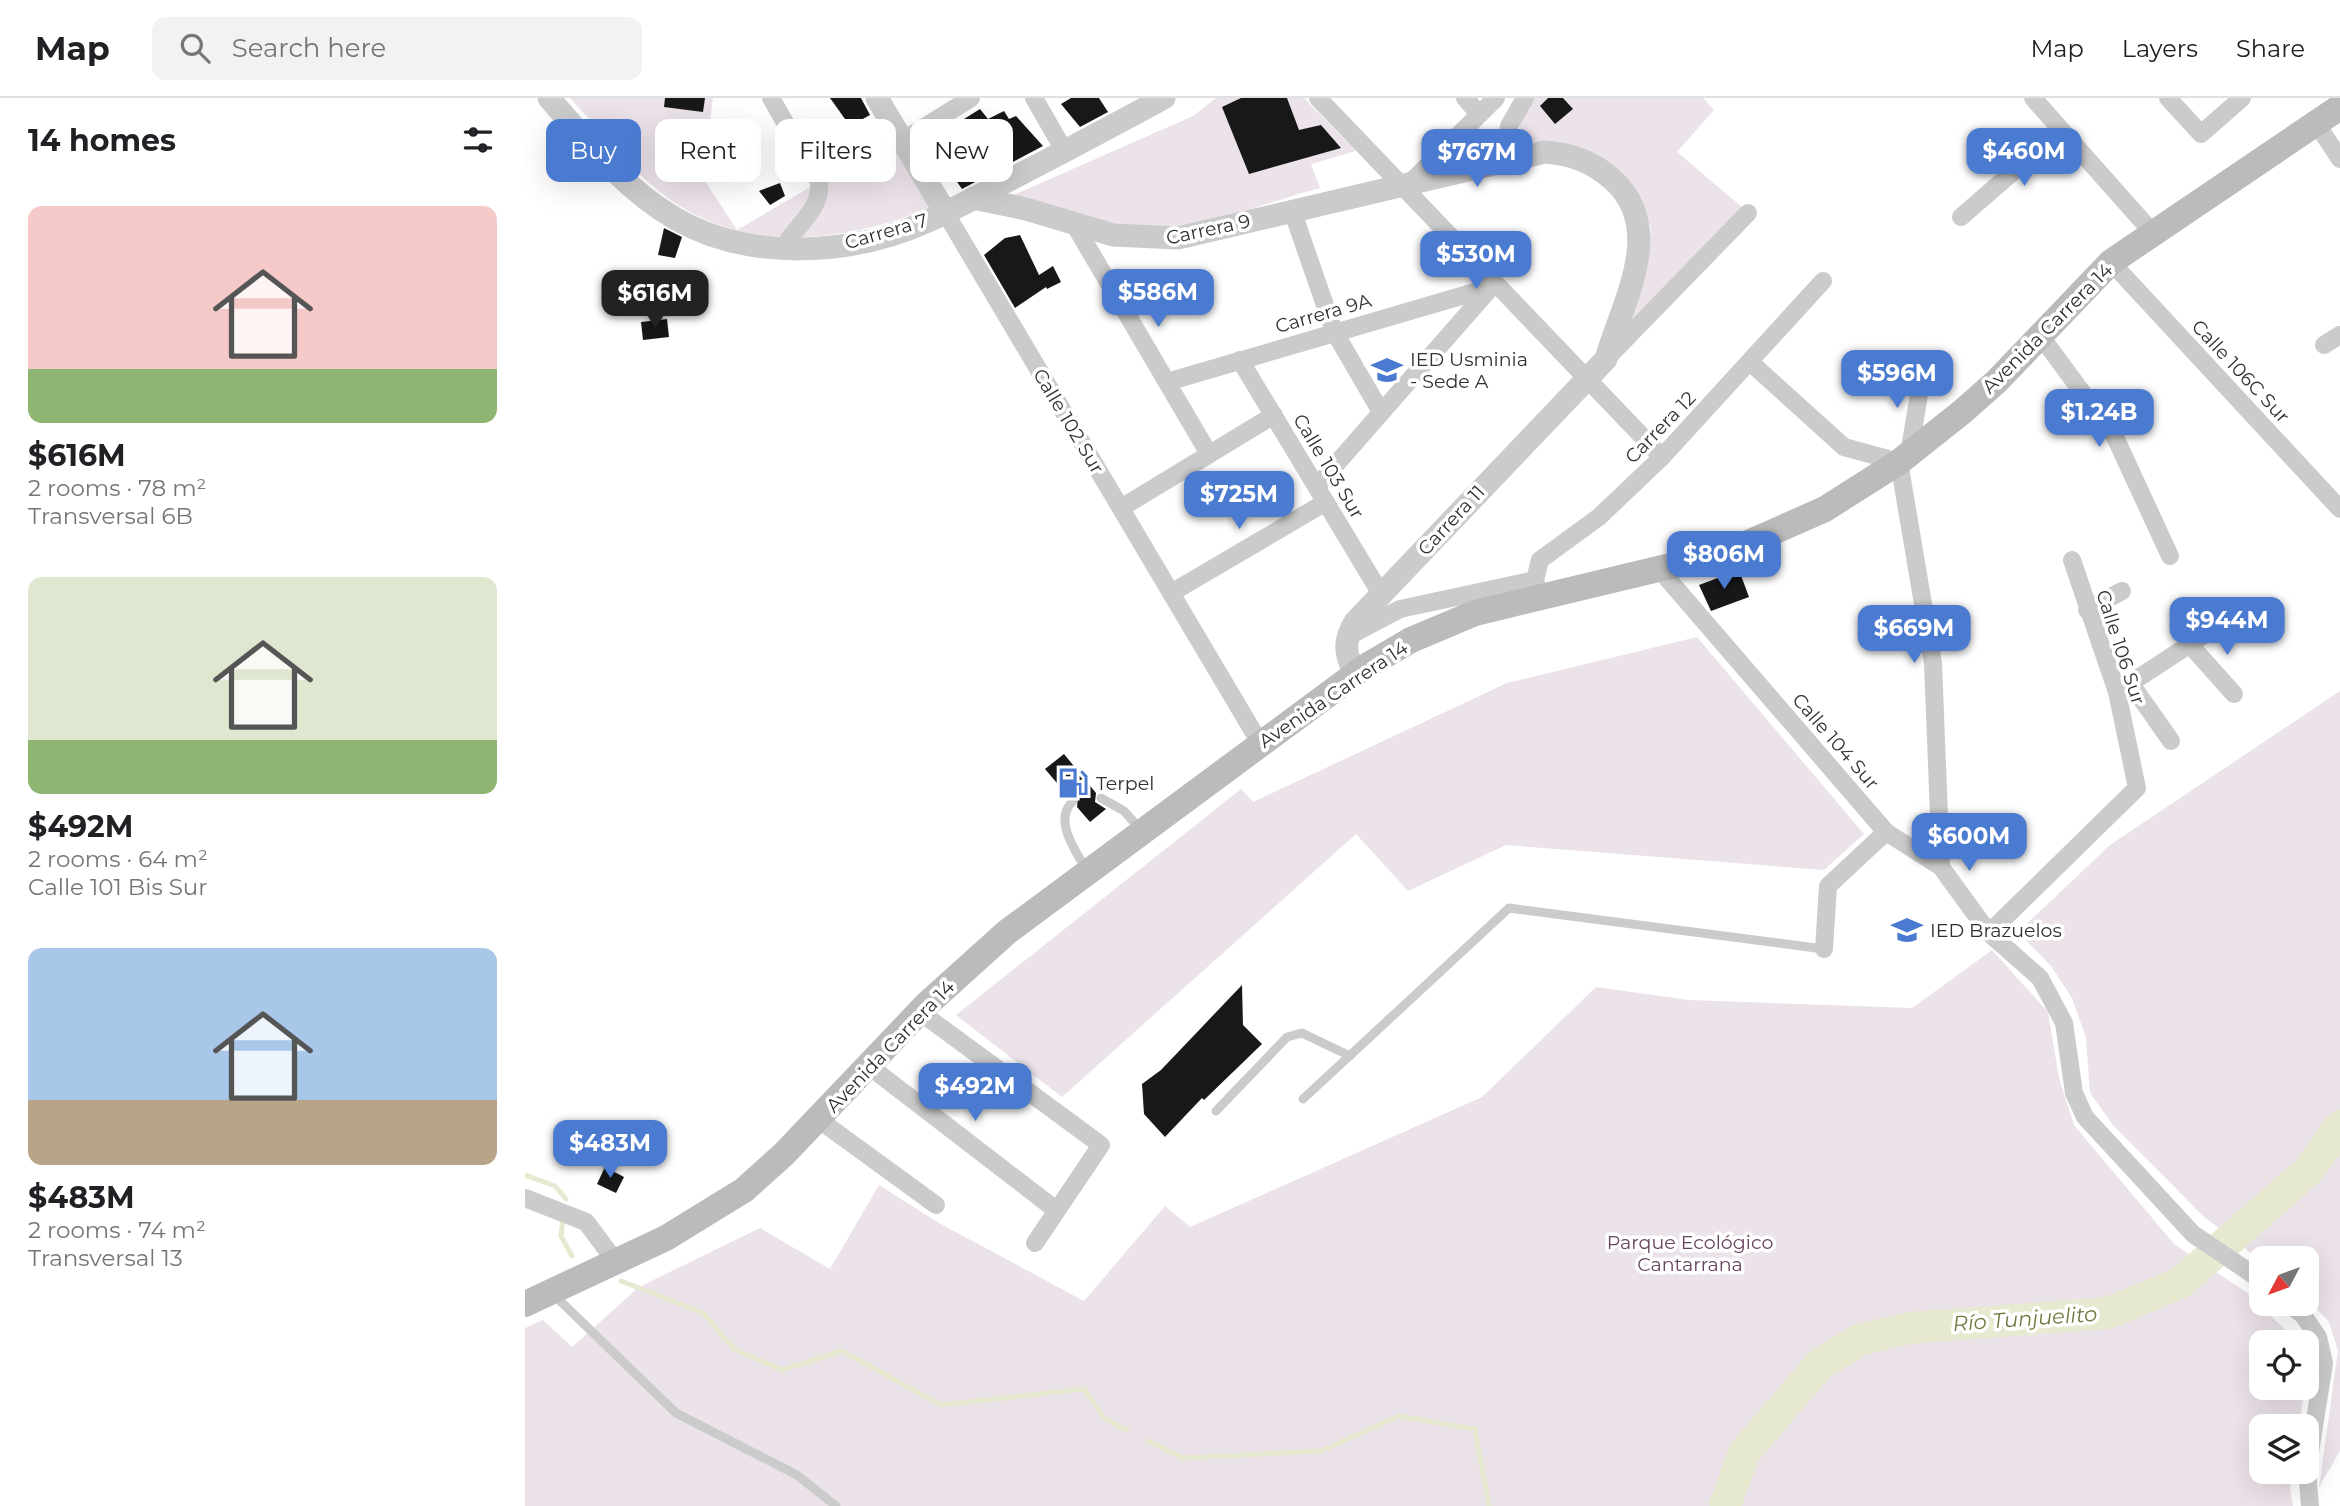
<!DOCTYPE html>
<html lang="en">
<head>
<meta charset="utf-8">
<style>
	body { margin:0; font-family:Montserrat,sans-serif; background:#f2f2f2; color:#202124; height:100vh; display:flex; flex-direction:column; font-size:26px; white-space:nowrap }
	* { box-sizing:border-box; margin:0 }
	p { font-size:23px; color:#757577 }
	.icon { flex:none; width:38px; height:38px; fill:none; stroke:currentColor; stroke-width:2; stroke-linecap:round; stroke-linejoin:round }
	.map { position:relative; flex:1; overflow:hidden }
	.details { display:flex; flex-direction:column; background:#fff; width:525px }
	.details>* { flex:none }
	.hud { position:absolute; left:21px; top:21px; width:665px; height:63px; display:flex; gap:14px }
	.needle { width:46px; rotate:229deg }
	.fabs { position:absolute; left:1724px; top:1148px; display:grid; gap:14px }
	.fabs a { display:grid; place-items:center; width:70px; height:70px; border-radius:14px; background:#fff; box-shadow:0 7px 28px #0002; font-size:35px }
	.price { position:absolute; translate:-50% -60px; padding:0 16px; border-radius:14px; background:#4b7bd1; color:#fff; font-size:23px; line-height:46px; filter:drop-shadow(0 2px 4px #0008) }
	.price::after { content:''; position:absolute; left:50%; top:42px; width:21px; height:16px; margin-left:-10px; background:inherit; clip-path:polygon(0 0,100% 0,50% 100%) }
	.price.active { background:#222; color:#fff }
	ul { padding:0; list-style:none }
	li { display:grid; align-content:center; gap:14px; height:371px; padding:0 28px }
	li span { display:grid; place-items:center; height:217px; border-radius:14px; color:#555 }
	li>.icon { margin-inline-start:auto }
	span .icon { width:126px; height:126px; fill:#fffc; stroke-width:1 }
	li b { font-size:30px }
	h2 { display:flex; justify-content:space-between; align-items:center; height:84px; padding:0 28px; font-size:30px }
	.chip { padding:0 24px; border-radius:14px; background:#fff; box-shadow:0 7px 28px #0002; font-size:24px; line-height:63px }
	.chip.active { background:#4b7bd1; color:#fff }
	header { display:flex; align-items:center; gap:42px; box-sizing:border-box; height:98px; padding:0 35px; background:#fff; border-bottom:2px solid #e0e0e0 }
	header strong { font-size:33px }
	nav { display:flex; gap:38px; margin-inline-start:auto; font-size:24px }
	.search { width:490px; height:63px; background:#f2f2f2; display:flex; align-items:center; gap:18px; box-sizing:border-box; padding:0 24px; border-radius:14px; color:#757577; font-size:26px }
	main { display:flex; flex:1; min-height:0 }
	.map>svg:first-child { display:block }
	.green { fill:#ece2ea }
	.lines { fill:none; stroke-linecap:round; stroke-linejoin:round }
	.stream { stroke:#e7e9d0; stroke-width:5 }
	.river { stroke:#e7e9d0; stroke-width:32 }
	.building { fill:#181818 }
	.service { stroke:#cbcbcb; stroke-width:9 }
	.minor { stroke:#cbcbcb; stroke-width:18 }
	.tertiary { stroke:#cbcbcb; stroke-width:23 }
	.secondary { stroke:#bbb; stroke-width:26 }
	.labels { text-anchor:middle; stroke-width:7; stroke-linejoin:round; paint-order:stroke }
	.street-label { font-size:19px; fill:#313131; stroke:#fff }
	.poi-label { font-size:19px; fill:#313131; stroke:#fff; text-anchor:start }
	.park-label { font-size:19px; fill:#68445f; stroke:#fff }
	.water-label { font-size:21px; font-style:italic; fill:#737840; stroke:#fff }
</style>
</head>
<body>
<header>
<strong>Map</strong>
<div class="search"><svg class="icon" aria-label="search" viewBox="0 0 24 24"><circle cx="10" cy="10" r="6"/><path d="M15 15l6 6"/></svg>Search here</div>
<nav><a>Map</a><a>Layers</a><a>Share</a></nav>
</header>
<main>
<section class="details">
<h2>14 homes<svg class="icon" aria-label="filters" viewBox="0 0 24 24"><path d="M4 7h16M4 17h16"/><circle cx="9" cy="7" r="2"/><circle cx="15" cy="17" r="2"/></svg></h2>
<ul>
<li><span style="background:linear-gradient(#f6c9c9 75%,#8fb573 0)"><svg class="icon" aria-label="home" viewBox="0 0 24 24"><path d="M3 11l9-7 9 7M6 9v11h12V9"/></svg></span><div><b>$616M</b><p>2 rooms · 78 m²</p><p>Transversal 6B</p></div></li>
<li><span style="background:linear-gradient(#dfe7d0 75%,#8fb573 0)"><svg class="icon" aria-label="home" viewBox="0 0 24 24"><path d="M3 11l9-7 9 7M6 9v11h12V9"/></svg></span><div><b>$492M</b><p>2 rooms · 64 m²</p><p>Calle 101 Bis Sur</p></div></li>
<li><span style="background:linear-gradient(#a9c7e8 70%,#b9a48a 0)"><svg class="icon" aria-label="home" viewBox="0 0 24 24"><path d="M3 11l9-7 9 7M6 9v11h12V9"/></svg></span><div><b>$483M</b><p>2 rooms · 74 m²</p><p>Transversal 13</p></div></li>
</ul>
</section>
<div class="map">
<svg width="1815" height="1408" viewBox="0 0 1815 1408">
	<rect width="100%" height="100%" fill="#fff"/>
	<g class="green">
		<path d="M45,0h143l-10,80 34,52 152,-89 41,67c-81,33 -178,46 -255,-5 -41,-27 -72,-70 -105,-105z"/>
		<path d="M691,0h88l52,53 -45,13 9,24c-52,14 -116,40 -169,40 -46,0 -92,-23 -137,-33l179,-79z"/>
		<polygon points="1005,0 1178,0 1189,12 1152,54 1217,109 1102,230 1122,169 1126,130 1115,101 1019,47 1005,43 991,23"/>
		<polygon points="1172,539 1339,736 1299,772 981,747 883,793 831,736 537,999 431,917 716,691 728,704 982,585"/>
		<polygon points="1815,593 1815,1353 1794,1389 1813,1253 1804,1224 1782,1201 1782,1160 1736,1160 1736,1163 1678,1118 1588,1027 1565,995 1561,940 1547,900 1526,868 1493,834 1585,747"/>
		<polygon points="1467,852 1523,914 1534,980 1549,1027 1649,1146 1721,1194 1773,1244 1736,1244 1736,1290 1780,1290 1774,1328 1736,1328 1736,1374 1768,1374 1765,1391 1768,1408 0,1408 0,1230 18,1222 47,1249 114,1189 235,1130 305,1171 354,1087 414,1125 559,1203 640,1108 665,1129 957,999 1071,889 1164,902 1387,910"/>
	</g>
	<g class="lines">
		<g class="stream">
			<polyline points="0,1077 30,1088 41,1101"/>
			<polyline points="38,1120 36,1138 47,1158"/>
			<polyline points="96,1183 178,1215 209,1251 257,1272 317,1253 416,1307 559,1291 580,1321 602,1332"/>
			<polyline points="623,1343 658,1360 796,1353 874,1318 950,1331 964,1408"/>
		</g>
		<polyline class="river" points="1200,1408 1219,1355 1295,1266 1334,1242 1384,1230 1583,1215 1655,1185 1783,1073 1815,1028"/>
	</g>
	<g class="building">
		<polygon points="140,0 180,0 178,14 139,9"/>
		<polygon points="305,0 336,0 345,17 325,28"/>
		<polygon points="546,0 574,0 583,14 555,29 536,6"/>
		<polygon points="716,0 762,0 774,32 796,27 816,50 724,76 697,9"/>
		<polygon points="1023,0 1038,0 1048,11 1030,26 1015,8"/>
		<polygon points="455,11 463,21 479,13 484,21 491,18 518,48 437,91 423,71 453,53 431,26"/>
		<polygon points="325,28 333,55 306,72 291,52"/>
		<polygon points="255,85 260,98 245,107 234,93"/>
		<polygon points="139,130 157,139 150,160 133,157"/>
		<polygon points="495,137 514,177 528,168 536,184 522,191 521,189 490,210 459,157 480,140"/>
		<polygon points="142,221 144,239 118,242 116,224"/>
		<polygon points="1214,472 1224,499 1186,513 1174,487"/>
		<polygon points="539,656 571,695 570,704 581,711 565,724 552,709 553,698 543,698 520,671"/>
		<polygon points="717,887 718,927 737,946 679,1002 677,1000 640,1039 619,1016 617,986 636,972"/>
		<polygon points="80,1069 99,1079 91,1095 72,1086"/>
	</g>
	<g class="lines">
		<g class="service">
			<polyline points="576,700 599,713 615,731"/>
			<path d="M548,703c-20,19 2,49 13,68"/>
			<polyline points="778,1001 984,810 1299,851"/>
			<polyline points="691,1013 762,939 777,935 825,958"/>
			<polyline points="29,1197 151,1315 272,1377 311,1408"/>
		</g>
		<g class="minor">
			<path d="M246,0l48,84c3,28 -24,44 -36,66"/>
			<polyline points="509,0 540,54"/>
			<polyline points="793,0 1137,359"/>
			<polyline points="940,0 954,16"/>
			<polyline points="1508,0 1627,134"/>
			<polyline points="1643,0 1676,36 1717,0"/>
			<polyline points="1791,25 1815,61"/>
			<polyline points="377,43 446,0"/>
			<polyline points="980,62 984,28 1000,0"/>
			<polyline points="884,86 971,0"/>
			<polyline points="767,112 809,233 856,314"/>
			<polyline points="420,114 735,645"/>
			<polyline points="1436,119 1536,32"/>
			<polyline points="549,126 684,356"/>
			<polyline points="1586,164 1815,411"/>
			<polyline points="1515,237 1590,339 1645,458"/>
			<polyline points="1799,247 1815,237"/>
			<polyline points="1084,258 1223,115"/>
			<polyline points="715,262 856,496"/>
			<polyline points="1225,264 1319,349 1374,364 1408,565 1416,769"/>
			<polyline points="642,284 967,189"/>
			<polyline points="1384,356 1396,285 1387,264"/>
			<polyline points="792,388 968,187"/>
			<polyline points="596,410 749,317"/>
			<polyline points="1135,472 1361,734 1416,769 1464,835 1515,880 1539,925 1549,995 1560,1019 1668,1136 1736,1182"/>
			<polyline points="646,495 801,404"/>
			<polyline points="1014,498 1010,482 1015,462 1074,419 1137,359 1298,183"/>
			<polyline points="1562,512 1597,493"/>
			<polyline points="822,539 875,511 1010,482"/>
			<polyline points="1666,548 1709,596"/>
			<polyline points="1606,586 1646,643"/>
			<polyline points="1592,594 1682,535"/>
			<polyline points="1464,835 1612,690 1592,594 1547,462"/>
			<polyline points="1299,851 1303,788 1361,734"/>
			<polyline points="395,914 576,1047 510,1145"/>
			<polyline points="344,968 531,1112"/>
			<polyline points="293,1021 411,1107"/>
			<polyline points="0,1100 61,1124 91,1164"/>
			<polyline points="1764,1206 1778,1217 1793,1239 1799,1265 1782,1373 1785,1408"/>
		</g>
		<g class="tertiary">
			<path d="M24,0c38,44 75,91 127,121 74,42 175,37 252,2 29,-13 57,-29 85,-43 51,-26 101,-53 151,-80"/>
			<polyline points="352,0 420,114"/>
			<path d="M448,100l53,11 87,26 65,3 367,-86c27,2 48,10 68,28 54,49 9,123 -7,179l-251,263c-12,20 -10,32 0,52"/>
		</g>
		<polyline class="secondary" points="0,1206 141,1140 219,1092 259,1056 401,907 482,834 840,569 886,542 950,515 1179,460 1221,446 1300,411 1374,364 1437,314 1472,283 1586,164 1815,9"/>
	</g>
	<defs>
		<g id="school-bare" transform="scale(2.415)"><path d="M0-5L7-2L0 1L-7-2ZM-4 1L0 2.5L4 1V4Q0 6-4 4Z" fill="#4b7bd1" stroke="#fff" stroke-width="2.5" paint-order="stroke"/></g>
		<g id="fuel-bare" transform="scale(2.415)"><path d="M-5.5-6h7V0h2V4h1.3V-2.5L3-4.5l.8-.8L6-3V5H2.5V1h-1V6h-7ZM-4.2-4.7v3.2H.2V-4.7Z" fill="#4b7bd1" stroke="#fff" stroke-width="2.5" paint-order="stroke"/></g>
	</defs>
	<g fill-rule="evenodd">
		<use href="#school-bare" x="862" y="272"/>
		<use href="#fuel-bare" x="548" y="685"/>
		<use href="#school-bare" x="1382" y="832"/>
	</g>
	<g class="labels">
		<g class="street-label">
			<text transform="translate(683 131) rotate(-12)" y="7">Carrera 9</text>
			<text transform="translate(361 133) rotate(-16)" y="7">Carrera 7</text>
			<text transform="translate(798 215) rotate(-16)" y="7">Carrera 9A</text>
			<text transform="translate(1522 230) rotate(-45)" y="7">Avenida Carrera 14</text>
			<text transform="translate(1716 273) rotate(47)" y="7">Calle 106C Sur</text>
			<text transform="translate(544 323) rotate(59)" y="7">Calle 102 Sur</text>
			<text transform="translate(1135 329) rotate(-46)" y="7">Carrera 12</text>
			<text transform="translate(804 368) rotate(59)" y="7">Calle 103 Sur</text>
			<text transform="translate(926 422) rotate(-47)" y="7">Carrera 11</text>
			<text transform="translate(1596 549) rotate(72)" y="7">Calle 106 Sur</text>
			<text transform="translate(808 596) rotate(-34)" y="7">Avenida Carrera 14</text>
			<text transform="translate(1311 643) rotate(49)" y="7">Calle 104 Sur</text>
			<text transform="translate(365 948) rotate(-46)" y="7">Avenida Carrera 14</text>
		</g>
		<g class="poi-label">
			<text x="885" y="268">IED Usminia<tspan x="885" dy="22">- Sede A</tspan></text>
			<text x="571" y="692">Terpel</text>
			<text x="1405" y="839">IED Brazuelos</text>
		</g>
		<g class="park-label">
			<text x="1165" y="1151">Parque Ecológico<tspan x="1165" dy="22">Cantarrana</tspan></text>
		</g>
		<g class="water-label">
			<text transform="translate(1500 1221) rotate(-4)" y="7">Río Tunjuelito</text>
		</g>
	</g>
</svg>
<div class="fabs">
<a><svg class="needle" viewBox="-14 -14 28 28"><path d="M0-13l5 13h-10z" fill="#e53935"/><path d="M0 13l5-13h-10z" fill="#757577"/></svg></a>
<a><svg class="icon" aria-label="locate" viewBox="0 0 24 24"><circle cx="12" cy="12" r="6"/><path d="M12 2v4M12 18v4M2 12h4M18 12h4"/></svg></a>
<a><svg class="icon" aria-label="layers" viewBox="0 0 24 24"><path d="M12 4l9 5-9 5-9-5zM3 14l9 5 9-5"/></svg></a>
</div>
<b class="price" style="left:1499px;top:90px">$460M</b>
<b class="price" style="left:952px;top:91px">$767M</b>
<b class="price" style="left:951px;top:193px">$530M</b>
<b class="price" style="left:633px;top:231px">$586M</b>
<b class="price active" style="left:130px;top:232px">$616M</b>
<b class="price" style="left:1372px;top:312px">$596M</b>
<b class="price" style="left:1574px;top:351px">$1.24B</b>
<b class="price" style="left:714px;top:433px">$725M</b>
<b class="price" style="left:1199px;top:493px">$806M</b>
<b class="price" style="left:1702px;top:559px">$944M</b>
<b class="price" style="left:1389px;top:567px">$669M</b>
<b class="price" style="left:1444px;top:775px">$600M</b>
<b class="price" style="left:450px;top:1025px">$492M</b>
<b class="price" style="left:85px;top:1082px">$483M</b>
<div class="hud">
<a class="chip active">Buy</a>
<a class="chip">Rent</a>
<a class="chip">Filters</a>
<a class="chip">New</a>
</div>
</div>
</main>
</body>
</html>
